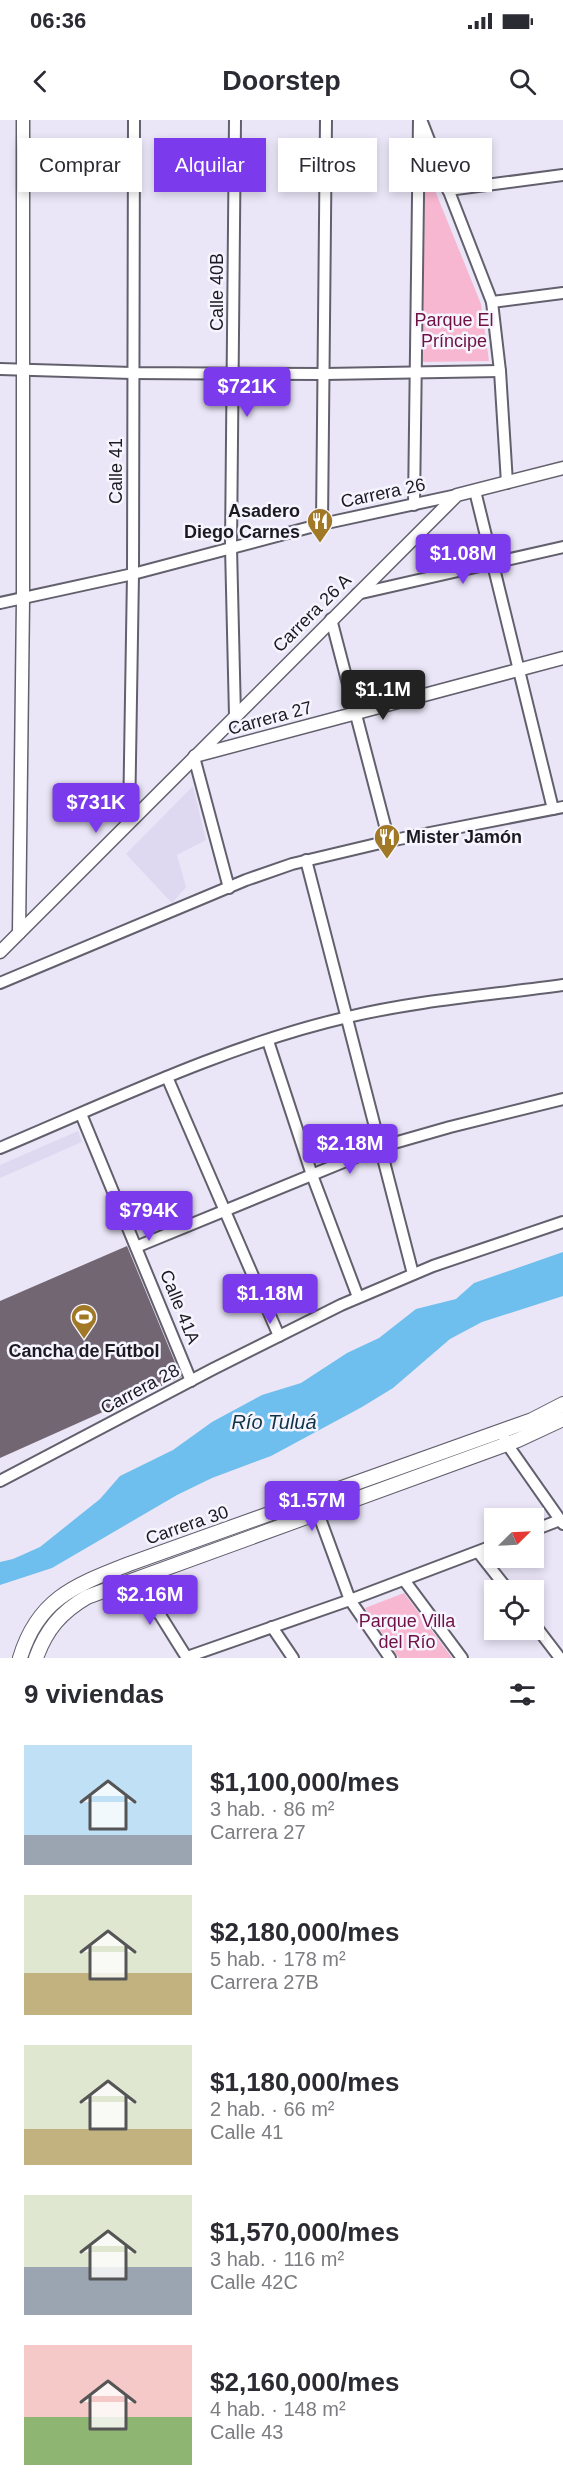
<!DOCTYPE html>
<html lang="es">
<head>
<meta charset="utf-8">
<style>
	body { margin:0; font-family:Helvetica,sans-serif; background:#f7f7f7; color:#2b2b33; height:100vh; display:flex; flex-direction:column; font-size:22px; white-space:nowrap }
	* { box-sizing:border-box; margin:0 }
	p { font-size:20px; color:#7c7c81 }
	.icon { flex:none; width:33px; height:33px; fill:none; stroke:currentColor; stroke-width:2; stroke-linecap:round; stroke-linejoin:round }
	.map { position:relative; height:1538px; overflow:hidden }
	.sheet { display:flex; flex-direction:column; background:#fff; flex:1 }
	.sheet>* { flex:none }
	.hud { position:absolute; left:18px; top:18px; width:528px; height:54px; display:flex; gap:12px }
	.needle { width:39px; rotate:66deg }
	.tools { position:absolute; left:484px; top:1388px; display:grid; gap:12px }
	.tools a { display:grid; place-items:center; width:60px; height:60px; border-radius:0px; background:#fff; box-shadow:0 3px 9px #0003; font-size:30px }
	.price { position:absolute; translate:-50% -51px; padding:0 14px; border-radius:6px; background:#7c3aed; color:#fff; font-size:20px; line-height:39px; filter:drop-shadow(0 2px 3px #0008) }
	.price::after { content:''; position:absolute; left:50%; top:36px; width:18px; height:14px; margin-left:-9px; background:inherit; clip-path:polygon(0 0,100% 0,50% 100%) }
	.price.active { background:#222; color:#fff }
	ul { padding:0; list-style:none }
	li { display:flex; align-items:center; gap:18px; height:150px; padding:0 24px }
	li span { display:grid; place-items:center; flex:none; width:168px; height:120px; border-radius:0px; color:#555 }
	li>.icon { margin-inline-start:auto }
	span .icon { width:72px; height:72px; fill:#fffc; stroke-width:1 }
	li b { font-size:26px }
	h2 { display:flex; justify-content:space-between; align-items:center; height:72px; padding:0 24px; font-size:26px }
	.tag { padding:0 21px; border-radius:0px; background:#fff; box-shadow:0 3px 9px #0003; font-size:21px; line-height:54px }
	.tag.active { background:#7c3aed; color:#fff }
	.status { display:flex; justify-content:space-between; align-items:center; height:42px; padding:0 30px; background:#fff; direction:ltr }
	.status svg { height:16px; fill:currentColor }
	header { display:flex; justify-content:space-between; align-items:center; height:78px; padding:0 24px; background:#fff; font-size:27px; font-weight:600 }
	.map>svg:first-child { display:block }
	.built { fill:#ded9f1 }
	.green { fill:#f8b7d1 }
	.water { fill:#6ebeee }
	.building { fill:#726672 }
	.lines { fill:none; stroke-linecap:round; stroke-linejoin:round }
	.minor-casing { stroke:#63606e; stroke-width:14 }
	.tertiary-casing { stroke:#63606e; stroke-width:15 }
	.secondary-casing { stroke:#63606e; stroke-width:16 }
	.minor { stroke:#fff; stroke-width:10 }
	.tertiary { stroke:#fff; stroke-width:12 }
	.secondary { stroke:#fff; stroke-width:14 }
	.labels { text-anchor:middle; stroke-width:5; stroke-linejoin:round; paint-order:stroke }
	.street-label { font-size:18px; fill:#1c1a20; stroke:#f6f5ff }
	.park-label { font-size:18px; fill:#6f1144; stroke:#f6f5ff }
	.poi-label { font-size:18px; font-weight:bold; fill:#1c1a20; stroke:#f6f5ff; text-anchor:end }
	.water-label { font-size:20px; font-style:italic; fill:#103447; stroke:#f6f5ff }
</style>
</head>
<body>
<div class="status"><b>06:36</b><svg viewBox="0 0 49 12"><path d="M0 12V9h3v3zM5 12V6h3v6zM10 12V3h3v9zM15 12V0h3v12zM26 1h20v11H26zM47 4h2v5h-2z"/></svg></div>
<header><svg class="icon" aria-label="back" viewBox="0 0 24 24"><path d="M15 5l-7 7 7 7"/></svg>Doorstep<svg class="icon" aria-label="search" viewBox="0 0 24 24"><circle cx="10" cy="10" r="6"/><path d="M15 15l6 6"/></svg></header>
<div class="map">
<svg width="563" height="1538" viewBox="0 0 563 1538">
	<rect width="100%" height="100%" fill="#eae6f7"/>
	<g class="built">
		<polygon points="193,666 206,720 177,735 186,767 172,783 126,734"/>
		<polygon points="78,1011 82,1022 0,1058 0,1045"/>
	</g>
	<g class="green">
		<polygon points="425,46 481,184 489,241 423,242"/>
		<polygon points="404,1473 452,1538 399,1538 365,1488"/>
	</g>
	<polygon class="water" points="563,1132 563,1176 482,1202 450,1219 393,1268 362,1287 271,1336 212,1358 177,1375 52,1448 0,1465 0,1442 13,1439 40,1427 100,1379 120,1356 173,1330 212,1302 262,1275 301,1263 347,1233 379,1218 416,1189 456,1179 474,1163"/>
	<polygon class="building" points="127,1126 181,1257 0,1338 0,1181"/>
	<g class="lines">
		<g class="minor-casing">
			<g id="minor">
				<polyline points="422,2 492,182 500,251 507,363"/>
				<polyline points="448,70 563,55"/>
				<polyline points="492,182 563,173"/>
				<polyline points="0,249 132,253 325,254 500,251"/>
				<polyline points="475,371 553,689"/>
				<polyline points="414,385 419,0"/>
				<polyline points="322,404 326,0"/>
				<polyline points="357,474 563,427"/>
				<polyline points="0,483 133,454 322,404 457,375"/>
				<polyline points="331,499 389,721"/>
				<polyline points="235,596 231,427 235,0"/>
				<polyline points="194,637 229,768"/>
				<polyline points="129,702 133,454 134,0"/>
				<polyline points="306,740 413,1154"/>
				<polyline points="0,863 246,760 292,744 389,721 563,687"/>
				<polyline points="268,921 312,1055 358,1177"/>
				<polyline points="167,957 279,1216"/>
				<polyline points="81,994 191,1261"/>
				<path d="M0,1028c114,-48 227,-103 348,-131 71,-17 143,-22 215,-32"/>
				<polyline points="136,1127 380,1027 450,1007 563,979"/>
				<polyline points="504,1317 507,1324 563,1404"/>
				<polyline points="0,1361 213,1249 341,1185 433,1146 563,1102"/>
				<polyline points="318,1393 350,1480 390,1538"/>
				<polyline points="534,1410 560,1400"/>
				<polyline points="478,1432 508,1470"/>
				<polyline points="137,1458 187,1538"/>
				<polyline points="404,1460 462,1538"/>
				<polyline points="534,1504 560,1538"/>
				<polyline points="272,1507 293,1538"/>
				<polyline points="187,1537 350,1480 495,1425"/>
			</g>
		</g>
		<g class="tertiary-casing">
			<g id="tertiary">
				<polyline points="195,636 563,538"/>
				<polyline points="19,813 23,480 23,0"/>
				<polyline points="0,832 457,375 563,348"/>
			</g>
		</g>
		<g class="secondary-casing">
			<g id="secondary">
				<path d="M20,1538c18,-60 56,-73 109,-94l403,-144 31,-16"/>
				<path d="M36,1538c10,-28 25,-46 51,-61l431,-157 45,-21"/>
			</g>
		</g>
		<use href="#minor" class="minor"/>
		<use href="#tertiary" class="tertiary"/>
		<use href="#secondary" class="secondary"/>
	</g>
	<defs>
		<g id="restaurant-pin" transform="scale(1.35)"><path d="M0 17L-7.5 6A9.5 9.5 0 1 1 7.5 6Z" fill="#a07826" stroke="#f6f5ff"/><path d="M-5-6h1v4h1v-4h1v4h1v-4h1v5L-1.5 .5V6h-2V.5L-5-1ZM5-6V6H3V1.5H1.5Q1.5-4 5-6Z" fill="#fff"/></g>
		<g id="stadium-pin" transform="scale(1.35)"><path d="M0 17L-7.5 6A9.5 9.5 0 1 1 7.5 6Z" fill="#a07826" stroke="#f6f5ff"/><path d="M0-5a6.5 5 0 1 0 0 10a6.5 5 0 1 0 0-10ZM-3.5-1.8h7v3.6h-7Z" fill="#fff"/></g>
	</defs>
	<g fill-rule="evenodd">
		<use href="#restaurant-pin" x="320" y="401"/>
		<use href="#restaurant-pin" x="387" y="717"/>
		<use href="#stadium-pin" x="84" y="1197"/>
	</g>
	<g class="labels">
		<g class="street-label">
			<text transform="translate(217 172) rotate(-90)" y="6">Calle 40B</text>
			<text transform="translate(116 351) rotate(-90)" y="6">Calle 41</text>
			<text transform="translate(383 373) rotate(-12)" y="6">Carrera 26</text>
			<text transform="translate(312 493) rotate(-45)" y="6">Carrera 26 A</text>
			<text transform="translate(270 598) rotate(-15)" y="6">Carrera 27</text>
			<text transform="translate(180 1187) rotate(68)" y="6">Calle 41A</text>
			<text transform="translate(140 1269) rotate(-28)" y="6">Carrera 28</text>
			<text transform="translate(187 1405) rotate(-19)" y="6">Carrera 30</text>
		</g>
		<g class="park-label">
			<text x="454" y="206">Parque El<tspan x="454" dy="21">Príncipe</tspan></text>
			<text x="407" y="1507">Parque Villa<tspan x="407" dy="21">del Río</tspan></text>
		</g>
		<g class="poi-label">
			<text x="300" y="397">Asadero<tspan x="300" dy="21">Diego Carnes</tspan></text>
			<text x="406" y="723" text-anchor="start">Mister Jamón</text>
			<text x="84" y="1237" text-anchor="middle">Cancha de Fútbol</text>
		</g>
		<g class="water-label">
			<text x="274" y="1309">Río Tuluá</text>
		</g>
	</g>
</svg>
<div class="tools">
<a><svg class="needle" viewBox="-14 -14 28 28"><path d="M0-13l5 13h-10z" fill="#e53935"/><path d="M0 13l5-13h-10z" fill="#7c7c81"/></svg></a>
<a><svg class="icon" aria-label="locate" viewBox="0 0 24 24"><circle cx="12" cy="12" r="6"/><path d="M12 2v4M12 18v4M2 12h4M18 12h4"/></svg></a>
</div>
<b class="price" style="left:247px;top:298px">$721K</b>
<b class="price" style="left:463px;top:465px">$1.08M</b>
<b class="price active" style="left:383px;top:601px">$1.1M</b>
<b class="price" style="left:96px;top:714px">$731K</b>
<b class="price" style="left:350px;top:1055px">$2.18M</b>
<b class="price" style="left:149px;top:1122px">$794K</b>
<b class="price" style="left:270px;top:1205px">$1.18M</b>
<b class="price" style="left:312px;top:1412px">$1.57M</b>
<b class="price" style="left:150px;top:1506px">$2.16M</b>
<div class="hud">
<a class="tag">Comprar</a>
<a class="tag active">Alquilar</a>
<a class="tag">Filtros</a>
<a class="tag">Nuevo</a>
</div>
</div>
<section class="sheet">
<h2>9 viviendas<svg class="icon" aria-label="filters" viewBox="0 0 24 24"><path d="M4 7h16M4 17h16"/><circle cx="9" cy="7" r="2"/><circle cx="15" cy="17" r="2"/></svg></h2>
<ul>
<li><span style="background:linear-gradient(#bfe0f5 75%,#9aa5b1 0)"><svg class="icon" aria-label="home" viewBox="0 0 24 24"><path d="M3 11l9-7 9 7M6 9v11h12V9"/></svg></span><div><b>$1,100,000/mes</b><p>3 hab. · 86 m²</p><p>Carrera 27</p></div></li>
<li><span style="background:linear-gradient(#dfe7d0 65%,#c2b280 0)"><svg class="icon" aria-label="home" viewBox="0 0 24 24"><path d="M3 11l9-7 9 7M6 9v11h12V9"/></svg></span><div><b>$2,180,000/mes</b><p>5 hab. · 178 m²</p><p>Carrera 27B</p></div></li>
<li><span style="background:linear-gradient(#dfe7d0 70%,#c2b280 0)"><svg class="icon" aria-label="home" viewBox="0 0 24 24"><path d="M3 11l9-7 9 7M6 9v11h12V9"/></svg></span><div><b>$1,180,000/mes</b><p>2 hab. · 66 m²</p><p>Calle 41</p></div></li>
<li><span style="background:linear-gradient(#dfe7d0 60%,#9aa5b1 0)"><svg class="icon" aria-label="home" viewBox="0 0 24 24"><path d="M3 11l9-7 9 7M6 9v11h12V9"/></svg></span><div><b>$1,570,000/mes</b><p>3 hab. · 116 m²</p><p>Calle 42C</p></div></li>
<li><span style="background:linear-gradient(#f6c9c9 60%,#8fb573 0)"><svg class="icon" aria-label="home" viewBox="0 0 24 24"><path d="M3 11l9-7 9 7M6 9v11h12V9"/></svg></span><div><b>$2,160,000/mes</b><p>4 hab. · 148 m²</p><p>Calle 43</p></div></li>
</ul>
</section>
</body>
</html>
